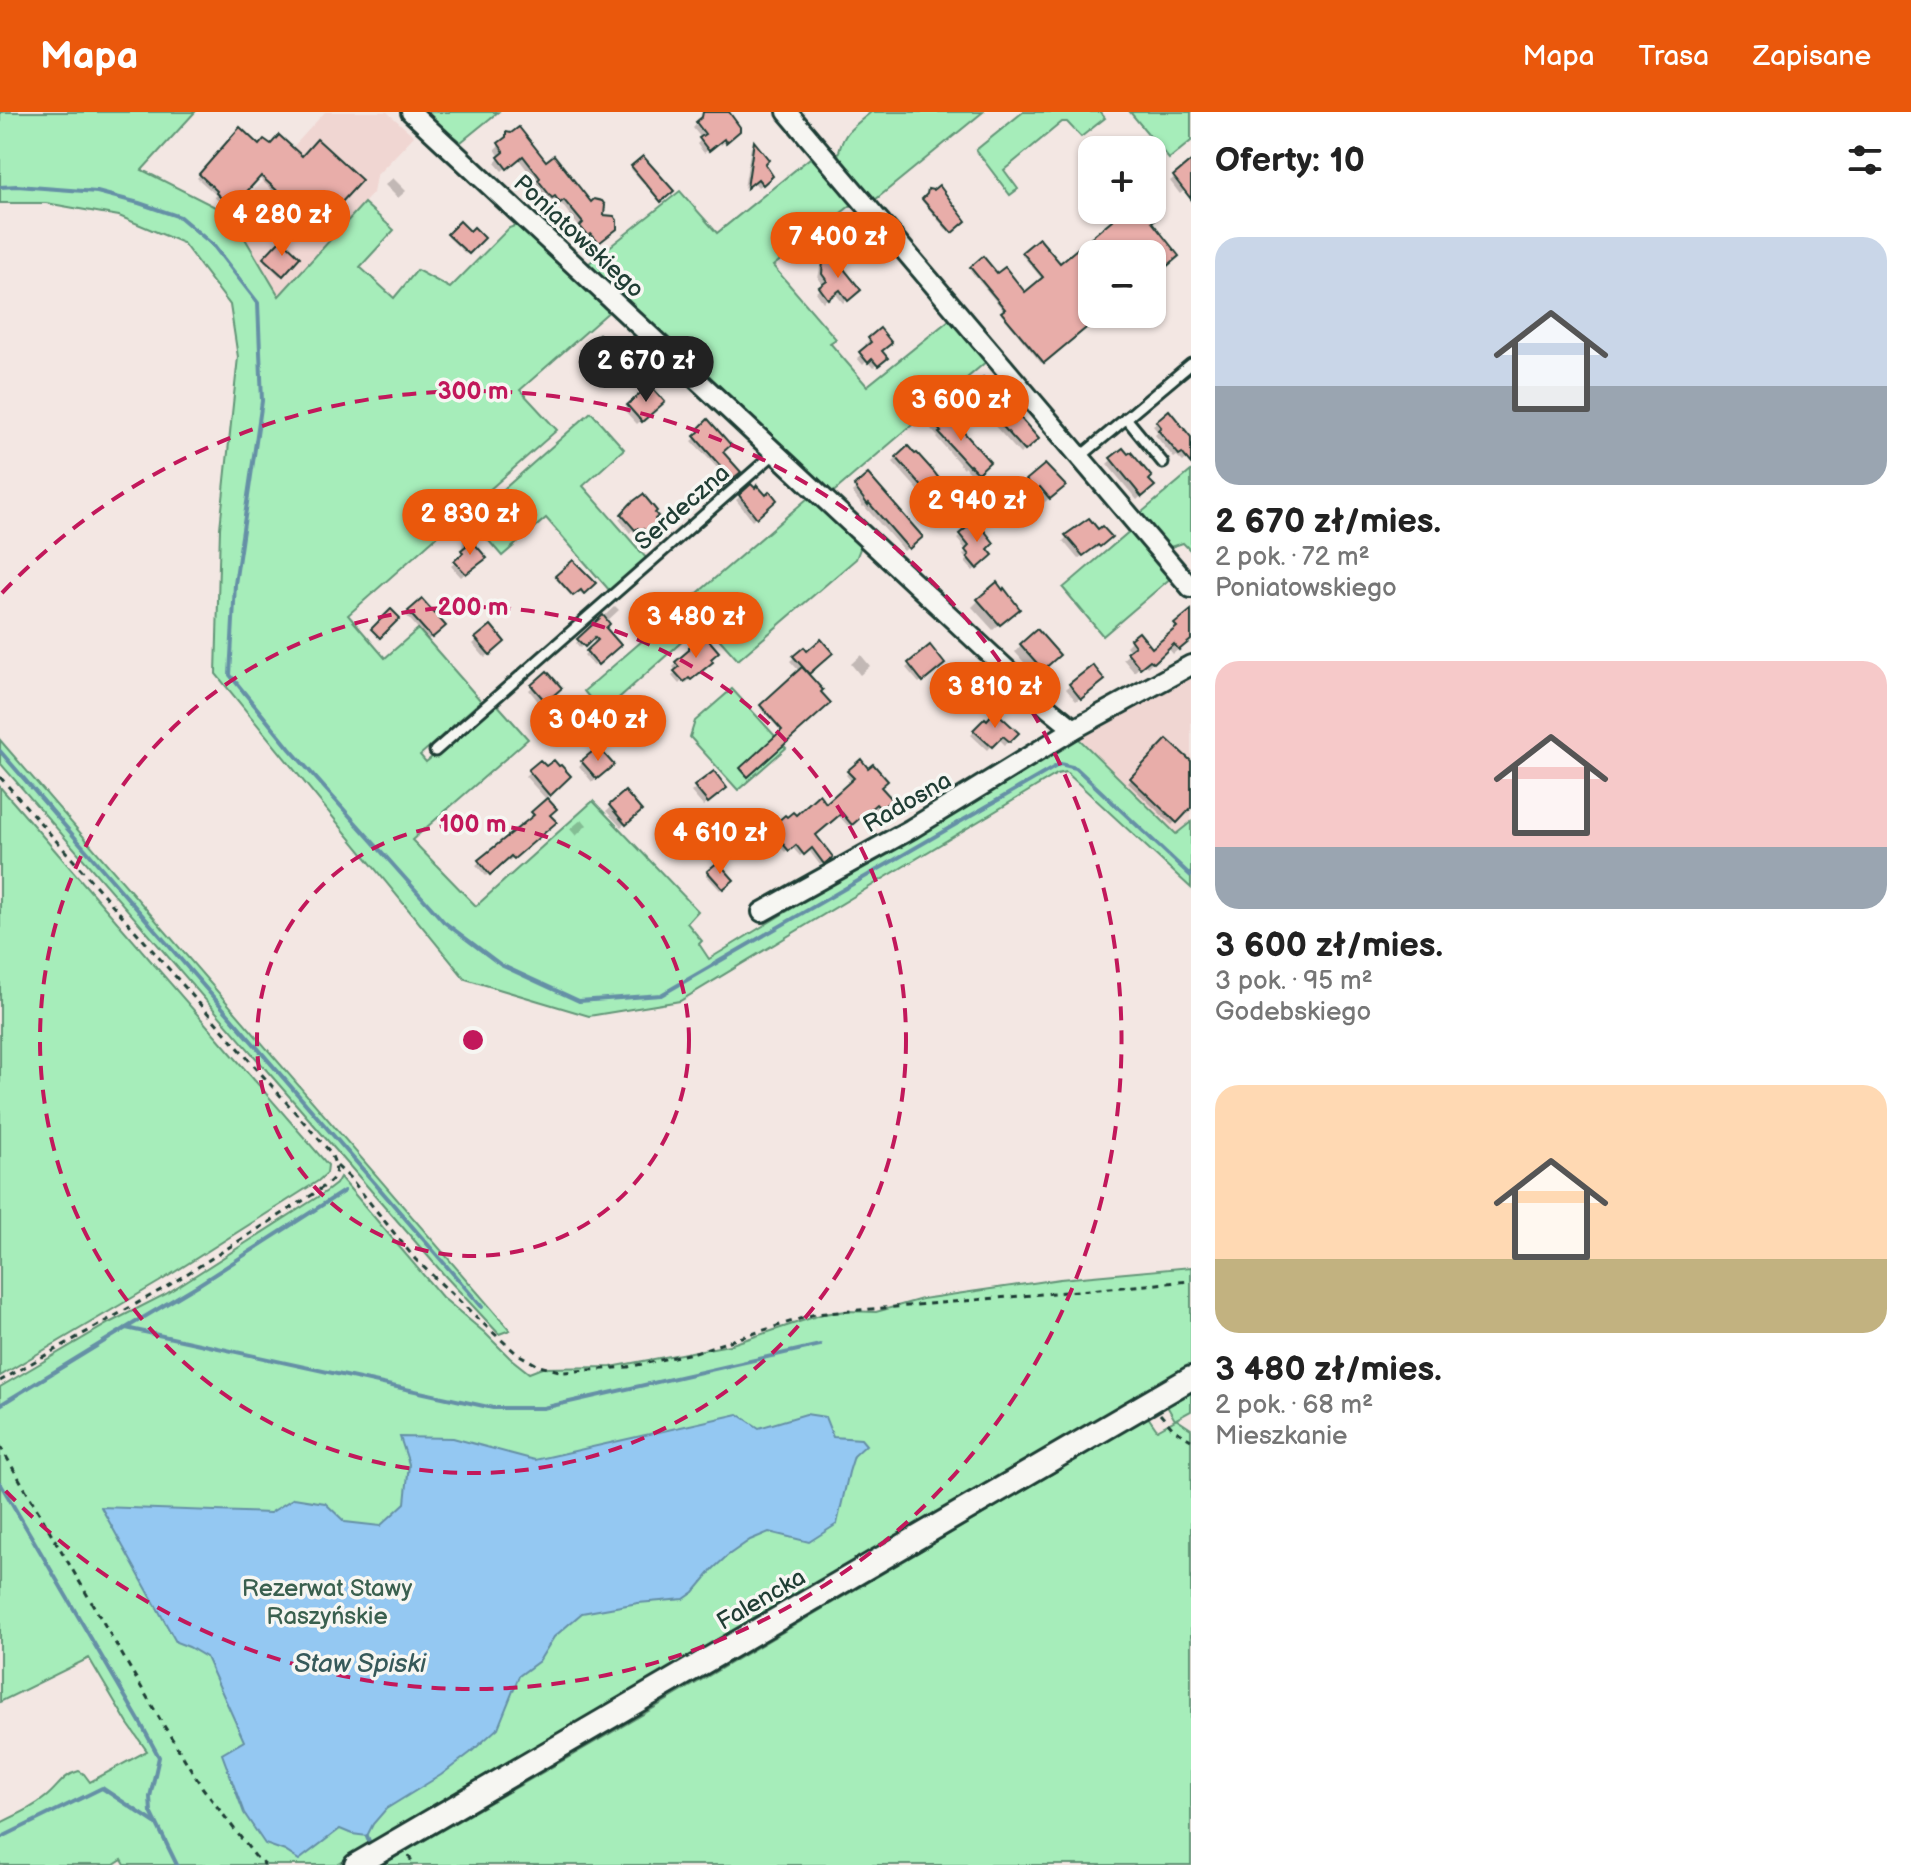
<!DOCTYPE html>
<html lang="pl">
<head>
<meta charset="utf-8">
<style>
	body { margin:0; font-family:"Balsamiq Sans",sans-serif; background:#f6f6f6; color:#222; height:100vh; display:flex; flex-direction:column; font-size:30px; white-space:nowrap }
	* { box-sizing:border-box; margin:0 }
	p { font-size:26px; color:#767676 }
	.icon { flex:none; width:44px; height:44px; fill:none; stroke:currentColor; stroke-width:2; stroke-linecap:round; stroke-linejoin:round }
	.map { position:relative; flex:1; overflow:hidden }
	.drawer { display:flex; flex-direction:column; background:#fff; width:720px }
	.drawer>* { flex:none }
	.controls { position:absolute; left:1078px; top:24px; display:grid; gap:16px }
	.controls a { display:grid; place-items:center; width:88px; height:88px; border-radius:16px; background:#fff; box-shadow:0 2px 6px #0004; font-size:40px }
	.price { position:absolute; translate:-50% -68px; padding:0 18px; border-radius:28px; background:#ea580c; color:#fff; font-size:26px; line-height:52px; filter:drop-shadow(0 2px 4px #0008) }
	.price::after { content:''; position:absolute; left:50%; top:48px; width:24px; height:18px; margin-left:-12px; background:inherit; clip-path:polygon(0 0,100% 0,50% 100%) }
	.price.active { background:#222; color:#fff }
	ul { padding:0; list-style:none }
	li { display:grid; align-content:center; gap:16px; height:424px; padding:0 24px }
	li span { display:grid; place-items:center; height:248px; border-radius:24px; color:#555 }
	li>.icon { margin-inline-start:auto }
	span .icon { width:144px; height:144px; fill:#fffc; stroke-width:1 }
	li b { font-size:34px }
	h2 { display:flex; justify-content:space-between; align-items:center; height:96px; padding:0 24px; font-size:34px }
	header { display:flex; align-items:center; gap:48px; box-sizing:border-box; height:112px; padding:0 40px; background:#ea580c; color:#fff }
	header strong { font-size:38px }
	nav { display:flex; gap:44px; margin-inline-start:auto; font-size:28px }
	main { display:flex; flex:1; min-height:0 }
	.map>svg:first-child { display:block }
	.built { fill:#f0d6d2 }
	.green { fill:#a6edba; stroke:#629577; stroke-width:2 }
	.water { fill:#94c8f2; stroke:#6590a6; stroke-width:2 }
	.shadow { fill:#0003 }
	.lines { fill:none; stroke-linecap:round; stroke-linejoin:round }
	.stream { stroke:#6590a6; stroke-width:4 }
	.building { fill:#e8ada9; stroke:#1f3d34; stroke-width:2 }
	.service-casing { stroke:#1f3d34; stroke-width:15 }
	.minor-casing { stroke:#1f3d34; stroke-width:24 }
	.tertiary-casing { stroke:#1f3d34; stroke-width:28 }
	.path { stroke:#1f3d34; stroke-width:3; stroke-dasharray:6 6; stroke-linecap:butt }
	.service { stroke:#f6f6f2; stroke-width:9 }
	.minor { stroke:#f6f6f2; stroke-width:18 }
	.tertiary { stroke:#f6f6f2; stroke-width:22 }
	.ring { fill:none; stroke:#c2185b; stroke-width:4; stroke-dasharray:14 10 }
	.labels { text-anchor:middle; stroke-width:7; stroke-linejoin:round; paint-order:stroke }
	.street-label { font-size:24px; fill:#1f3d34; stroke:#f6f6f2 }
	.park-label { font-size:24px; fill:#3a604f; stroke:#f6f6f2 }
	.water-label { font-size:26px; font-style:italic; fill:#36595a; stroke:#f6f6f2 }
	.centre { fill:#c2185b; stroke:#f6f6f2; stroke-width:4 }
	.ring-label { font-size:24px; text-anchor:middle; font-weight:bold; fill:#c2185b; stroke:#f6f6f2; stroke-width:7; stroke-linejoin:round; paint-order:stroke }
</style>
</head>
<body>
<header>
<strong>Mapa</strong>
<nav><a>Mapa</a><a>Trasa</a><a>Zapisane</a></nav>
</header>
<main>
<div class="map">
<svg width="1191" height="1753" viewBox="0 0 1191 1753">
	<rect width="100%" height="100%" fill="#f3e7e3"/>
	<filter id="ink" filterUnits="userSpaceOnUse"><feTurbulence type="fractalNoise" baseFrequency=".0125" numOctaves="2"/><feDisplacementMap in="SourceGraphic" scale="16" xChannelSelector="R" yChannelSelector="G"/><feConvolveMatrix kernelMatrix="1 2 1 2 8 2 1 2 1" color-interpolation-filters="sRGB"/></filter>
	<g filter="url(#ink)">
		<g class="built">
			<polygon points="325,0 387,0 414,24 376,64 373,81 279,185 231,103"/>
			<polygon points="1191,557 1191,710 1176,723 1075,623"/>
		</g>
		<g class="green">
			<polygon points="0,0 195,0 142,58 231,103 279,184 364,91 394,118 360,155 394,186 417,158 450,176 509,116 517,113 524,114 612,197 520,278 557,318 348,503 385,546 418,517 481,589 420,643 426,650 496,591 528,627 412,728 476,794 593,689 698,799 687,811 702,829 699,832 709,847 1075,623 1176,722 1191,710 1191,776 1066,660 1057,662 680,889 589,904 465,867 216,562 220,416 238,245 230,193 183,131 119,104 46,91 0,91"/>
			<polygon points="421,0 498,0 461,30"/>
			<path d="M871,0h112l-108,88 -11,-8 -27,-31c5,-29 13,-31 34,-49z"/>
			<polygon points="1023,0 1100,0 1105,6 1081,25 1067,10 1062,10 1004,58 1018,77 1010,83 976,38"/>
			<polygon points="1130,0 1191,0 1191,29 1169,47"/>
			<polygon points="815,42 855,90 773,154 836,227 830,231 867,274 953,205 988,248 830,383 791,347 774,328 588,152 680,79 717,121"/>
			<polygon points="591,300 624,337 583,374 647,447 610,479 546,406 502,444 470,407"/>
			<polygon points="1191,359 1191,439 1183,431 1164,437 1136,405"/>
			<polygon points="808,386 816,388 858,427 861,434 856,447 738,548 704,510 602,601 584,579"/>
			<polygon points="1131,418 1172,465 1103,524 1063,476"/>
			<polygon points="732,577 786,636 738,678 690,625 695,609"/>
			<polygon points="0,628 510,1218 499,1222 446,1165 0,651"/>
			<polygon points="0,675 328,1053 327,1061 318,1069 159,1170 0,1264"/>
			<path d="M340,1065l102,120 43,36 25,25 19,15 13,-5 69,-1 118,-22 94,-31 24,-3 29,1 46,-13 138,-20 131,-12v101l-633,370 -221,127h-212l-3,-5 -8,5h-114v-42c17,-8 33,-15 47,-27 12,-10 16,-21 32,-25l5,3 6,8 57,-31 -19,-27 -39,-66 -89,44v-315l109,-64 57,-29 161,-103 9,-7z"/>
			<polygon points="1191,1281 1191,1299 1176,1307 1191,1317 1191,1753 382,1753 654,1596 1148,1305 1157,1318 1175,1308 1167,1294"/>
		</g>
		<polygon class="water" points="738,1302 759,1316 806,1302 825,1305 833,1325 861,1327 866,1333 854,1344 849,1360 837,1412 809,1430 769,1420 750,1428 727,1444 713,1457 694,1480 684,1487 638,1491 582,1501 554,1525 539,1549 519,1564 498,1616 470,1641 441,1663 386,1697 373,1712 367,1724 352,1722 340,1717 299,1748 285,1739 265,1732 244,1701 222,1642 244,1629 206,1545 189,1535 176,1530 101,1395 270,1401 294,1386 325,1391 345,1410 380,1414 405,1391 409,1352 400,1325 453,1326 535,1348"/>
		<g class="shadow">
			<polygon points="711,0 720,0 736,21 721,33 719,30 704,41 697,32 702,27 693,16 707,1"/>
			<polygon points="240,18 259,35 302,47 359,68 314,117 258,65 228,97 214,85 216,83 197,66"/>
			<polygon points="507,22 546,52 602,105 610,121 594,134 587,124 583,127 577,119 580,116 560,90 555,94 550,87 547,89 535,73 537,71 518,46 502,59 495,51 500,45 495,37 502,30 503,26"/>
			<polygon points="754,32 767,68 758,75 753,69 744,76 751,35"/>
			<polygon points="643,46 671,79 659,89 631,57"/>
			<polygon points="1190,52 1191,73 1180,82 1170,69"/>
			<polygon points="393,66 406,79 398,86 385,73"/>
			<polygon points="926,85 964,108 949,121 922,89"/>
			<polygon points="1127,98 1150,98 1149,110 1177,144 1152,165 1152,142 1092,142 1092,202 1101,202 1041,251 1001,202 1004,199 970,158 983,147 997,164 1025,182 1043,168 1022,143 1024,142 1039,129 1060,154"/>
			<polygon points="460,112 471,122 482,126 466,142 448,125"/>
			<polygon points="281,130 297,145 280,164 264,149"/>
			<polygon points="828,148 855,182 843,191 835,181 823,190 816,180 824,174 818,167 820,155"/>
			<polygon points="880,219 880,239 885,245 873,256 867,249 863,253 857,246 868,236 865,232"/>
			<polygon points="599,225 614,242 597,258 588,248 585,251 579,244"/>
			<polygon points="983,268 1036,327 1020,342 967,283"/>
			<polygon points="650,275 662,290 637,312 624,298"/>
			<polygon points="1168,301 1191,328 1191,343 1183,350 1177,344 1174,346 1155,323 1158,320 1153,314"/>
			<polygon points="946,303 987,350 973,364 965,355 964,357 937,326 938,325 931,317"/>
			<polygon points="708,310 721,340 739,360 709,384 703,378 722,361 692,329 698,324 696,321"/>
			<polygon points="908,336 950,384 935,397 893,350"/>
			<polygon points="1122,338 1152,374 1137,388 1107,352"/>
			<polygon points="1045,355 1063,374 1045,390 1035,378 1031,381 1024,374"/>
			<polygon points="868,365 920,425 904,439 864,394 863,395 852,380"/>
			<polygon points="751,374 766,386 775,388 752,408 736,388"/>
			<polygon points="623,403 653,407 661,417 647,430 638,419 636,422 632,418 630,421 619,407"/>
			<polygon points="975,411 990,443 973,459 965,450 967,448 963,443 967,439 957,427"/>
			<polygon points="1098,420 1109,425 1095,438 1093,435 1078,447 1063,429 1067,425"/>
			<polygon points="466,425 484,446 461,465 451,454 461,446 459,444 462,440 463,428"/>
			<polygon points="573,451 593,471 582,482 578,478 571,484 556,467"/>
			<polygon points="979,488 1010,503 993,518 972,495"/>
			<polygon points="422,490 443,514 428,528 406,503"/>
			<polygon points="615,494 619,498 606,510 603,516 618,533 594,554 584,543 596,532 591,527 580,536 576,531"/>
			<polygon points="1187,504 1191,509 1191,526 1173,542 1168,536 1147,555 1144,551 1134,560 1123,547 1131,540 1126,534 1131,529 1152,539 1173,521 1170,519"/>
			<polygon points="491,516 502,530 485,546 473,532"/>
			<polygon points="1021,533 1051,550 1035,563 1015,540"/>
			<polygon points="930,536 940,555 919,571 906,556"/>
			<polygon points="803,538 807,541 830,540 806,562 828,591 746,665 740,658 782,620 760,596 800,560 790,549"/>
			<polygon points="686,543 707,554 686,571 683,568 679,572 672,564 677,560 673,555"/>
			<polygon points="861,543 870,554 860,563 851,552"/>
			<polygon points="547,562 560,576 541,593 529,578"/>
			<polygon points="1098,572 1076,589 1066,577 1070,573"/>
			<polygon points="985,609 1016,621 1005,633 998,626 987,638 971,623"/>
			<polygon points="1167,629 1191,652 1191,693 1172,713 1128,671"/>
			<polygon points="597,637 611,653 592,670 579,654"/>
			<polygon points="860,650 889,687 877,699 872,694 848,714 838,703 814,723 830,745 820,753 808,737 800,744 791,734 785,740 770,723 776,717 775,716 785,706 796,706 826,694 852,670 846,663"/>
			<polygon points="539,651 545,657 568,664 545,686 525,664"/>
			<polygon points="713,661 720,679 703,694 691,680"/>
			<polygon points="625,682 640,699 621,715 606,699"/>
			<polygon points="547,689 551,713 509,749 507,746 486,764 476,753 532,708 529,705"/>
			<polygon points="582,707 587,713 576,724 570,717"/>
			<polygon points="718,753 731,767 720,778 706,763"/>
		</g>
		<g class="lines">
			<g class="stream">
				<polyline points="0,75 17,74 97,80 139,91 180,105 213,133 258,191 262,289 235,472 230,563 290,637 444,810 501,853 579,889 661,883 1060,652 1076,656 1191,764"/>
				<polyline points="0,639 482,1195"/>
				<polyline points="126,1216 198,1173 344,1079"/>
				<polyline points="0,1293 126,1216 493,1296 543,1296 820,1233"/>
				<polyline points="0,1371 140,1610 159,1645 150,1685 151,1700 177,1753"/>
				<polyline points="367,1724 369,1729"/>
				<polyline points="0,1726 102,1676 155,1711"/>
			</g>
		</g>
		<g class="building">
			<polygon points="703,0 729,0 740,15 740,19 726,31 724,27 709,39 699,26 705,22 696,10 702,5"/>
			<polygon points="240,15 259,33 264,27 271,32 279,23 302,44 317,27 362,68 318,116 261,64 232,96 216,81 217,79 199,62"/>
			<polygon points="519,15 546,49 554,43 591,90 594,87 602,89 605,93 604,103 614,104 617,108 617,117 599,131 591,122 588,124 580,114 583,111 564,88 560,91 555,84 552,86 538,68 540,66 523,44 507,57 498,45 504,40 498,31 506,25 506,20 511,21"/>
			<polygon points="754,29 769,48 765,52 773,64 763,73 758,67 747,76"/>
			<polygon points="643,44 674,79 661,90 631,54"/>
			<polygon points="1191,49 1191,87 1173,64"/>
			<polygon points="939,73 966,109 952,121 922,87 927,82 928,77 933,78"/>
			<polygon points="1124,98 1152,98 1158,105 1152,110 1179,144 1152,167 1152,142 1092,142 1092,202 1103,202 1044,251 1001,200 1005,197 970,155 983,144 997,161 1005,155 1025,180 1043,165 1022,140 1039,126 1060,151"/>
			<polygon points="460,109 470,119 474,115 485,126 469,142 447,122"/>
			<polygon points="281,127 300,145 283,164 263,146"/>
			<polygon points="827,146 836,147 861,178 848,189 840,178 828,187 819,175 827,169 822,162 823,149"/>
			<polygon points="880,216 892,231 882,239 888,246 878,254 872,247 868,251 859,240 871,230 868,226"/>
			<polygon points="599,222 617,242 602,256 593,246 590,248 581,238"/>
			<polygon points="983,265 999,281 1039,327 1025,339 969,277"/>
			<polygon points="650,273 665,290 642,310 627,293"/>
			<polygon points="1169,298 1191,325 1191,352 1182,341 1179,343 1158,318 1161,315 1156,309"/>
			<polygon points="946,300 990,350 978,361 970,353 969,354 939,321 941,320 934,311"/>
			<polygon points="708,307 731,333 723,340 741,360 713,383 705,373 723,357 694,324 700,319 698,317"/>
			<polygon points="908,334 915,342 917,341 934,360 952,384 940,395 896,345"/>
			<polygon points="1123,336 1128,342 1131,340 1152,365 1149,368 1155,374 1142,385 1110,346"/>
			<polygon points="1045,352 1066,374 1050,387 1040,375 1036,379 1026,368"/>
			<polygon points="868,362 923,425 909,437 869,391 868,393 854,374"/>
			<polygon points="751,372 755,376 757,373 766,383 770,379 777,388 757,406 739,383"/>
			<polygon points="643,382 657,399 655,401 658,404 655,407 664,417 652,427 643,417 641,419 638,416 635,418 621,402 631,391"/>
			<polygon points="1089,406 1098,417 1102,414 1112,425 1100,435 1098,433 1083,444 1065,423"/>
			<polygon points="976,408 994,431 988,437 993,443 977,457 967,445 969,443 965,438 969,434 959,422"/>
			<polygon points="466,422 487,446 466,462 454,449 463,441 461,438 466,434"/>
			<polygon points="573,448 596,471 584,482 581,478 573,484 555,464"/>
			<polygon points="997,470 1003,478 1004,476 1020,497 1000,513 977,487"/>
			<polygon points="422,487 446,514 432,526 408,499"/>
			<polygon points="391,497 400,506 380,526 371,517"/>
			<polygon points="1191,498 1191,528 1179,538 1174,532 1154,551 1150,548 1140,556 1127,540 1135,534 1130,527 1139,520 1152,536 1177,515 1174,512"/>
			<polygon points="603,503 610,512 606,516 621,533 598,553 586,539 598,528 595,525 585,535 577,527"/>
			<polygon points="491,513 505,530 490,543 475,526"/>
			<polygon points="1037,517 1060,543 1043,558 1020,532"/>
			<polygon points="707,526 719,540 711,547 713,550 691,568 689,566 684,570 674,559 679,555 675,550 689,538 689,535 694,531 701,531"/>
			<polygon points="821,527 833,541 809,562 793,544 804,535 807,539"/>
			<polygon points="930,533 945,552 923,570 908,551"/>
			<polygon points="1093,553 1105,568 1081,587 1069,572"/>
			<polygon points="802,555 823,578 821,580 831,591 748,665 740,656 782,618 760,593"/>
			<polygon points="547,559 562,576 546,590 531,573"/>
			<polygon points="995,599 1019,621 1010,630 1003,624 992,635 973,618 985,606 987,608"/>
			<polygon points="1167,627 1191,649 1191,696 1177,711 1130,666"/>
			<polygon points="598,635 614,653 597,667 581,649"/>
			<polygon points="861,647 868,656 873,652 888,669 881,675 892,687 881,697 876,692 852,713 842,701 816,723 833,745 824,752 812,736 804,743 796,733 789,739 771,718 778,713 776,711 785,703 787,705 793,700 796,703 819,682 826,691 854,666 847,659"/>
			<polygon points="540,648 546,654 554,648 559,654 561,653 571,664 550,684 528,658"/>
			<polygon points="714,659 727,676 708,691 694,674"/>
			<polygon points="625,679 642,699 626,713 609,693"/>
			<polygon points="547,686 557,697 550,703 557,710 514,747 511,744 490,763 478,748 534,703 531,700"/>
			<polygon points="718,750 734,768 723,777 707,759"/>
		</g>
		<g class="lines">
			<g class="service-casing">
				<g id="service">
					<polyline points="1126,306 1163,351"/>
					<polyline points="1080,345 1191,252"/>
					<polyline points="435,639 776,340"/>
				</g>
			</g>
			<g class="minor-casing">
				<g id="minor">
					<polyline points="411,0 1048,596 1074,617 1191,553"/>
					<polyline points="787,0 1191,476"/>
					<polyline points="762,800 911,717 1074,617"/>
				</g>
			</g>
			<g class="tertiary-casing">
				<polyline id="tertiary" points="356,1753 1191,1266"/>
			</g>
			<g class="path">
				<path d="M0,665l330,375c13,26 2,28 -18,43l-146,92 -166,94"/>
				<polyline points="337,1054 350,1066 415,1147 488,1216 516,1241 539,1254 564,1260 628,1255 692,1241 815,1202 1191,1169"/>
				<polyline points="1160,1302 1173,1317 1191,1328"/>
				<polyline points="0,1334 161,1609 202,1675 255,1744 265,1753"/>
				<polyline points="409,1744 413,1753"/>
			</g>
			<use href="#service" class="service"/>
			<use href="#minor" class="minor"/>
			<use href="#tertiary" class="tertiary"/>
		</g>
	</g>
	<g class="ring">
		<circle cx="473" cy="928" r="216"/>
		<circle cx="473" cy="928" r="433"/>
		<path d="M2 481A649 649 0 1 1 2 1375"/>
	</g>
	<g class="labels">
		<g class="street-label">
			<text transform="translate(579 124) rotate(43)" y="8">Poniatowskiego</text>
			<text transform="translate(682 395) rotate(-41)" y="8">Serdeczna</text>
			<text transform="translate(907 690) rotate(-30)" y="8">Radosna</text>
			<text transform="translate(761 1487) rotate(-30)" y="8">Falencka</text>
		</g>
		<g class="park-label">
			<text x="327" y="1484">Rezerwat Stawy<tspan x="327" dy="28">Raszyńskie</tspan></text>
		</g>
		<g class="water-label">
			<text x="360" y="1560">Staw Spiski</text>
		</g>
	</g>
	<circle cx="473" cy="928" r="12" class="centre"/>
	<g class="ring-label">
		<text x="473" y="287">300 m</text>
		<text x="473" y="503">200 m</text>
		<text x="473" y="720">100 m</text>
	</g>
</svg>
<div class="controls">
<a>+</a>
<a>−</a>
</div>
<b class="price" style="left:282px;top:146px">4 280 zł</b>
<b class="price" style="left:838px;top:168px">7 400 zł</b>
<b class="price active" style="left:646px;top:292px">2 670 zł</b>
<b class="price" style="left:961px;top:331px">3 600 zł</b>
<b class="price" style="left:977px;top:432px">2 940 zł</b>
<b class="price" style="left:470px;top:445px">2 830 zł</b>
<b class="price" style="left:696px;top:548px">3 480 zł</b>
<b class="price" style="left:995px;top:618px">3 810 zł</b>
<b class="price" style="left:598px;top:651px">3 040 zł</b>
<b class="price" style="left:720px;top:764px">4 610 zł</b>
</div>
<section class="drawer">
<h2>Oferty: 10<svg class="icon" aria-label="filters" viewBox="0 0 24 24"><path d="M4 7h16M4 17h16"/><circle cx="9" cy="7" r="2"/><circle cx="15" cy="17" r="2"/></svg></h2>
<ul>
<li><span style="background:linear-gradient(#c9d6e8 60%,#9aa5b1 0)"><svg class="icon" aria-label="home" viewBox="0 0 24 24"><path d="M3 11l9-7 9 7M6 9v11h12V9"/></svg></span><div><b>2 670 zł/mies.</b><p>2 pok. · 72 m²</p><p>Poniatowskiego</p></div></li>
<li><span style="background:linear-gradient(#f6c9c9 75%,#9aa5b1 0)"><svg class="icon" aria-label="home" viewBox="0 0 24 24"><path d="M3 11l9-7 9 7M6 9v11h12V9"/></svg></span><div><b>3 600 zł/mies.</b><p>3 pok. · 95 m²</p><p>Godebskiego</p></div></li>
<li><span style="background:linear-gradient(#ffd9b3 70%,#c2b280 0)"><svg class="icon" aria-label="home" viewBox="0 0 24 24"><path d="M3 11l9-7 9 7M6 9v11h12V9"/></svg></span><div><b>3 480 zł/mies.</b><p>2 pok. · 68 m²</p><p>Mieszkanie</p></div></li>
</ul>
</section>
</main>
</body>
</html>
